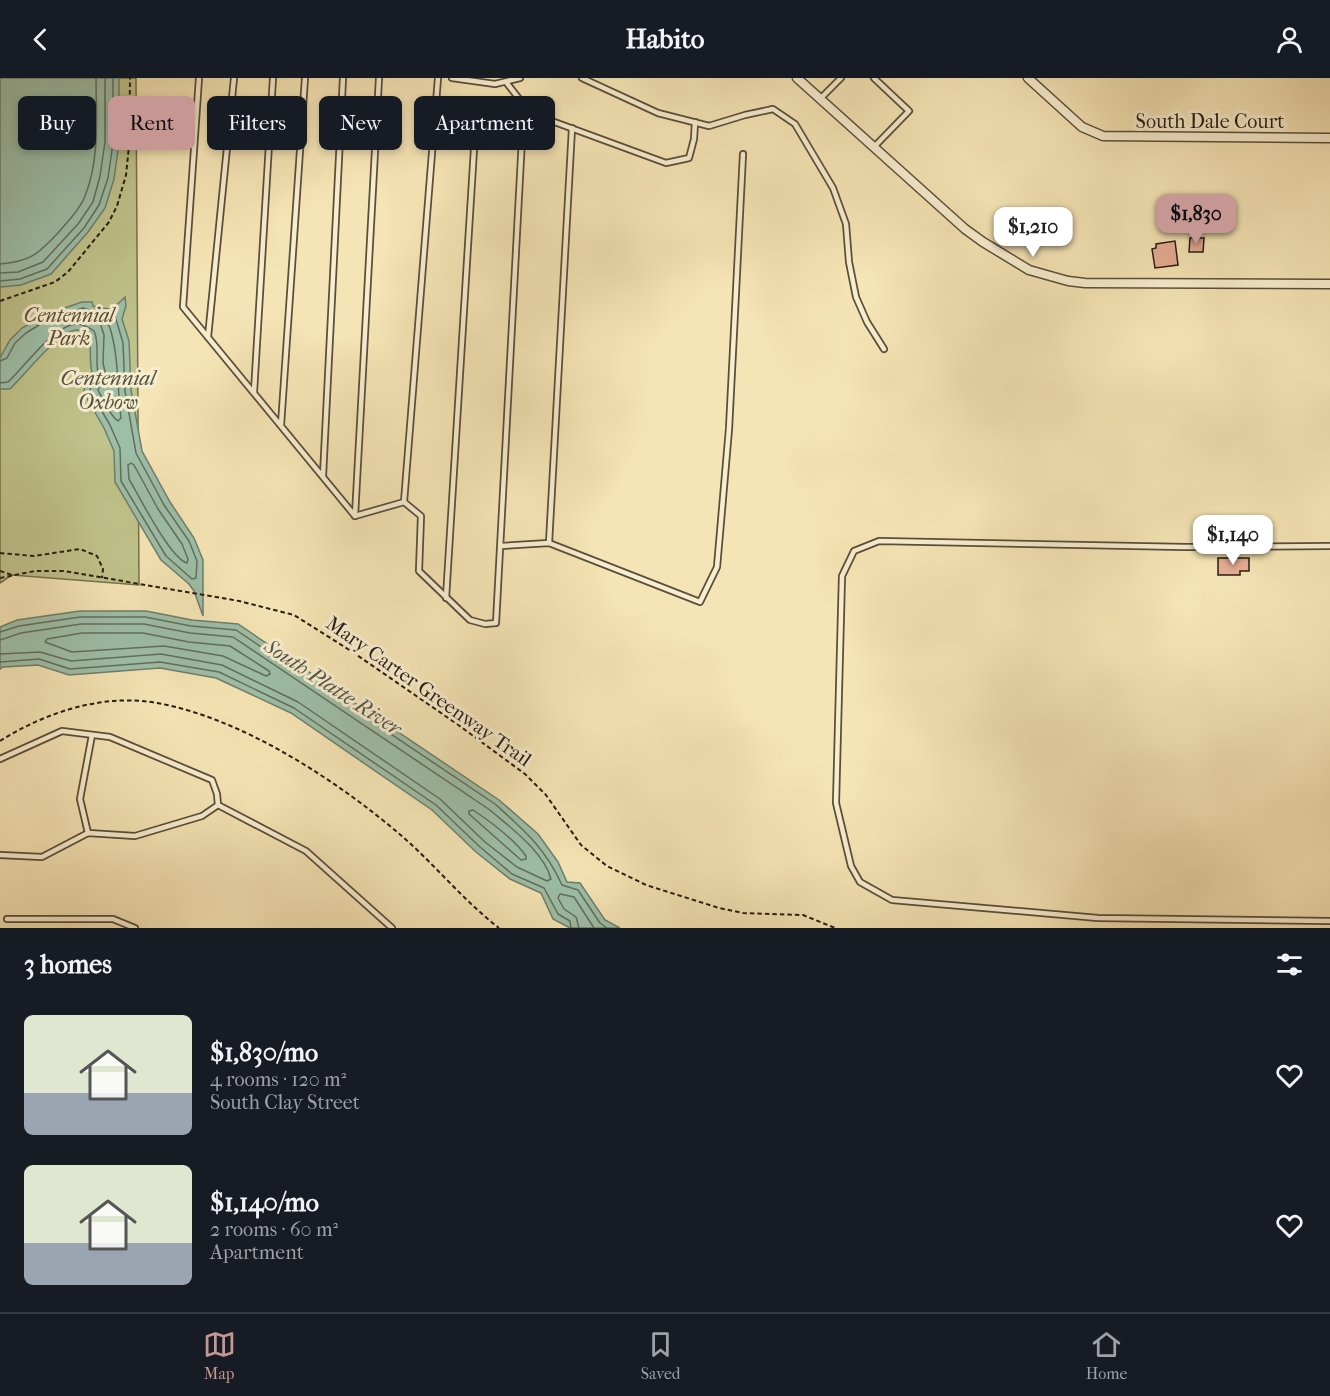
<!DOCTYPE html>
<html lang="en">
<head>
<meta charset="utf-8">
<style>
	body { margin:0; font-family:"IM FELL French Canon",serif; background:#20242c; color:#f1f3f6; height:100vh; display:flex; flex-direction:column; font-size:22px; white-space:nowrap }
	* { box-sizing:border-box; margin:0 }
	p { font-size:20px; color:#9ea1a6 }
	.icon { flex:none; width:33px; height:33px; fill:none; stroke:currentColor; stroke-width:2; stroke-linecap:round; stroke-linejoin:round }
	.map { position:relative; height:850px; overflow:hidden }
	.side { display:flex; flex-direction:column; background:#171b24; flex:1 }
	.side>* { flex:none }
	.banner { position:absolute; left:18px; top:18px; width:600px; height:54px; display:flex; gap:12px }
	.price { position:absolute; translate:-50% -51px; padding:0 14px; border-radius:12px; background:#fff; color:#222; font-size:20px; line-height:39px; filter:drop-shadow(0 2px 3px #0008) }
	.price::after { content:''; position:absolute; left:50%; top:36px; width:18px; height:14px; margin-left:-9px; background:inherit; clip-path:polygon(0 0,100% 0,50% 100%) }
	.price.current { background:#c59692; color:#111 }
	ul { padding:0; list-style:none }
	li { display:flex; align-items:center; gap:18px; height:150px; padding:0 24px }
	li span { display:grid; place-items:center; flex:none; width:168px; height:120px; border-radius:9px; color:#555 }
	li>.icon { margin-inline-start:auto }
	span .icon { width:72px; height:72px; fill:#fffc; stroke-width:1 }
	li b { font-size:26px }
	h2 { display:flex; justify-content:space-between; align-items:center; height:72px; padding:0 24px; font-size:26px }
	.chip { padding:0 21px; border-radius:9px; background:#171b24; box-shadow:0 3px 9px #0003; font-size:21px; line-height:54px }
	.chip.current { background:#c59692; color:#111 }
	header { display:flex; justify-content:space-between; align-items:center; height:78px; padding:0 24px; background:#171b24; font-size:27px; font-weight:700 }
	.tabs { display:flex; justify-content:space-around; align-items:center; height:84px; border-top:2px solid #363941; background:#171b24; font-size:16px; color:#9ea1a6 }
	.tabs a { display:grid; justify-items:center; gap:3px }
	.tabs .current { color:#c59692 }
	.map>svg:first-child { display:block }
	.green { fill:#c0c38b; stroke:#74704e; stroke-width:1.5 }
	.water { fill:#9dbfa8; stroke:#6e7e6c; stroke-width:1.5 }
	.lines { fill:none; stroke-linecap:round; stroke-linejoin:round }
	.shore { stroke:#626e5d; stroke-width:1.5 }
	.building { fill:#e6ad95; stroke:#271c12; stroke-width:1.5 }
	.service-casing { stroke:#5a4e3b; stroke-width:8 }
	.minor-casing { stroke:#5a4e3b; stroke-width:11 }
	.path { stroke:#271c12; stroke-width:2; stroke-dasharray:4.5 3; stroke-linecap:butt }
	.service { stroke:#f8edcf; stroke-width:4.5 }
	.minor { stroke:#f8edcf; stroke-width:8 }
	.labels { text-anchor:middle; stroke-width:6; stroke-linejoin:round; paint-order:stroke }
	.street-label { font-size:20px; fill:#271c12; stroke:#f8edcf }
	.park-label { font-size:20px; font-style:italic; fill:#554e36; stroke:#f8edcf }
	.water-label { font-size:21px; font-style:italic; fill:#505546; stroke:#f8edcf }
</style>
</head>
<body>
<header><svg class="icon" aria-label="back" viewBox="0 0 24 24"><path d="M15 5l-7 7 7 7"/></svg>Habito<svg class="icon" aria-label="person" viewBox="0 0 24 24"><circle cx="12" cy="8" r="4"/><path d="M4 21q1-7 8-7t8 7"/></svg></header>
<div class="map">
<svg width="1330" height="850" viewBox="0 0 1330 850">
	<rect width="100%" height="100%" fill="#f5e4b5"/>
	<filter id="stains"><feTurbulence type="fractalNoise" baseFrequency=".00333" numOctaves="4"/><feColorMatrix values="0 0 0 0 .2 0 0 0 0 .09 0 0 0 0 .02 0 0 0 .5 -.17"/></filter>
	<radialGradient id="worn" r=".72"><stop offset=".6" stop-color="#630" stop-opacity="0"/><stop offset="1" stop-color="#630" stop-opacity=".3"/></radialGradient>
	<polygon class="green" points="0,0 136,0 139,507 12,497 0,505"/>
	<g class="water">
		<polygon points="0,0 119,0 119,65 114,101 105,130 88,154 51,196 21,207 0,209"/>
		<path d="M125,219l1,9 -4,13 7,22 2,49 11,61 28,51 24,36 9,22v56l-9,-25 -5,-7 -28,-24 -46,-78 -1,-31 -10,-23 -20,-35 1,-13 7,-8c-3,-12 -1,-24 -2,-37 -3,-1 -9,-5 -13,-5 -18,0 -53,46 -67,59h-10v-31l10,-18 12,-12 25,-14 35,-12h10l1,4c19,5 19,4 32,-9z"/>
		<polygon points="80,533 146,533 192,542 238,546 499,722 538,756 558,784 567,804 580,805 605,842 620,850 570,850 553,841 541,815 510,801 476,774 432,732 291,635 216,600 160,590 69,597 38,587 3,589 0,591 0,549 17,542"/>
	</g>
	<g class="lines">
		<g class="shore">
			<path d="M0,186c31,-3 37,-9 58,-31 9,-11 22,-23 27,-37 15,-37 11,-79 11,-118"/>
			<polyline points="0,195 18,194 43,184 78,146 93,124 100,98 105,64 105,0"/>
			<polyline points="0,203 20,201 47,191 84,150 99,127 108,100 113,65 113,0"/>
			<path d="M102,245l7,2c10,29 8,62 12,93l-3,3c-9,-7 -15,-21 -20,-31l7,-18 -2,-9 1,-28 -3,-9z"/>
			<path d="M0,283l7,-3 8,-15 11,-10 23,-14 34,-11 24,8h8l8,27 2,48 11,62 28,52 25,36 8,20 -1,17 -4,1 -26,-23 -45,-75 -1,-33 -10,-23 -20,-34 1,-8 7,-11c-3,-13 2,-28 -4,-41 -4,-3 -12,-7 -17,-7 -24,1 -52,43 -69,58l-8,1"/>
			<path d="M131,385l3,2 24,44 24,35 6,15 -1,4c-17,-5 -48,-67 -58,-84l-1,-14z"/>
			<path d="M0,554l19,-6 61,-9h65l46,9 45,4 259,174c30,27 50,44 67,81l16,5 22,33 7,5"/>
			<polygon points="82,555 143,555 189,564 230,568 269,593 270,596 266,598 223,578 164,568 72,574 45,564 47,561"/>
			<path d="M0,562l21,-7 60,-9h63l46,9 43,4 257,173c21,18 54,42 61,69l-4,2 -30,-14 -32,-25 -45,-43 -142,-97 -76,-37 -61,-11 -90,7 -31,-9 -40,2"/>
			<polyline points="0,584 39,581 70,591 160,584 219,594 294,630 436,727 480,769 512,796 544,810 558,836 570,843 571,850"/>
			<path d="M473,732c18,12 40,28 53,46v3l-5,1 -52,-46v-3z"/>
			<polyline points="579,850 576,839 564,831 558,820 560,816 574,819 594,850"/>
		</g>
	</g>
	<g class="building">
		<polygon points="1190,160 1204,160 1203,174 1189,174"/>
		<polygon points="1175,163 1178,187 1155,190 1152,171 1156,170 1156,166"/>
		<polygon points="1218,480 1249,480 1249,493 1240,493 1240,497 1218,497"/>
	</g>
	<g class="lines">
		<g class="service-casing">
			<g id="service">
				<polyline points="199,0 183,229 355,438 404,424 421,438 419,493 470,542 485,546 496,545 522,61 511,49 492,42 436,32"/>
				<polyline points="452,0 495,6 520,0"/>
				<polyline points="582,0 658,35 709,48 745,37 773,31 795,46 833,110 846,146 849,184 856,219 867,244 884,271"/>
				<polyline points="874,0 909,33 875,68"/>
				<polyline points="506,4 530,35 666,85 689,80 694,61 695,44"/>
				<polyline points="821,20 841,0"/>
				<polyline points="511,49 530,35"/>
				<polyline points="208,259 234,0"/>
				<polyline points="254,314 273,0"/>
				<polyline points="281,347 305,0"/>
				<polyline points="323,398 343,0"/>
				<polyline points="404,424 438,0"/>
				<polyline points="355,438 379,0"/>
				<polyline points="549,465 572,50"/>
				<polyline points="501,468 549,465 700,524 717,489 729,351 743,76"/>
				<polyline points="1330,468 1185,469 879,463 854,473 842,498 836,725 851,788 860,804 892,822 1098,840 1330,843"/>
				<polyline points="446,520 476,39"/>
				<polyline points="0,681 62,653 110,659 212,702 217,716 218,727 202,738 135,758 88,755 42,779 0,777"/>
				<polyline points="218,727 306,773 392,850"/>
				<polyline points="88,755 80,721 92,657"/>
				<polyline points="7,841 113,841 135,850"/>
			</g>
		</g>
		<g class="minor-casing">
			<g id="minor">
				<polyline points="797,0 965,151 983,164 1029,192 1068,203 1085,205 1330,206"/>
				<polyline points="1028,0 1082,49 1103,58 1330,60"/>
			</g>
		</g>
		<g class="path">
			<polyline points="0,223 55,204 68,194 109,144 117,128 126,97 129,68 130,0"/>
			<polyline points="0,475 34,478 80,471 97,478 103,491 102,500"/>
			<polyline points="0,493 12,497"/>
			<polyline points="0,500 35,493 64,493 239,523 294,537 351,573 457,646 525,696 546,717 581,767 607,788 646,807 719,830 743,835 803,837 835,850"/>
			<path d="M0,663c44,-28 103,-48 157,-38 85,15 181,78 246,134 33,29 61,64 96,91"/>
		</g>
		<use href="#service" class="service"/>
		<use href="#minor" class="minor"/>
	</g>
	<g class="labels">
		<g class="street-label">
			<text x="1210" y="50">South Dale Court</text>
			<text transform="translate(429 613) rotate(35)" y="7">Mary Carter Greenway Trail</text>
		</g>
		<g class="park-label">
			<text x="69" y="244">Centennial<tspan x="69" dy="23">Park</tspan></text>
		</g>
		<g class="water-label">
			<text x="108" y="307">Centennial<tspan x="108" dy="24">Oxbow</tspan></text>
			<text transform="translate(333 609) rotate(33)" y="7">South Platte River</text>
		</g>
	</g>
	<rect width="100%" height="100%" filter="url(#stains)"/>
	<rect width="100%" height="100%" fill="url(#worn)"/>
</svg>
<b class="price current" style="left:1196px;top:167px">$1,830</b>
<b class="price" style="left:1033px;top:180px">$1,210</b>
<b class="price" style="left:1233px;top:488px">$1,140</b>
<div class="banner">
<a class="chip">Buy</a>
<a class="chip current">Rent</a>
<a class="chip">Filters</a>
<a class="chip">New</a>
<a class="chip">Apartment</a>
</div>
</div>
<section class="side">
<h2>3 homes<svg class="icon" aria-label="filters" viewBox="0 0 24 24"><path d="M4 7h16M4 17h16"/><circle cx="9" cy="7" r="2"/><circle cx="15" cy="17" r="2"/></svg></h2>
<ul>
<li><span style="background:linear-gradient(#dfe7d0 65%,#9aa5b1 0)"><svg class="icon" aria-label="home" viewBox="0 0 24 24"><path d="M3 11l9-7 9 7M6 9v11h12V9"/></svg></span><div><b>$1,830/mo</b><p>4 rooms · 120 m²</p><p>South Clay Street</p></div><svg class="icon" aria-label="heart" viewBox="0 0 24 24"><path d="M12 20l-8-8c-3-5 5-10 8-4 3-6 11-1 8 4z"/></svg></li>
<li><span style="background:linear-gradient(#dfe7d0 65%,#9aa5b1 0)"><svg class="icon" aria-label="home" viewBox="0 0 24 24"><path d="M3 11l9-7 9 7M6 9v11h12V9"/></svg></span><div><b>$1,140/mo</b><p>2 rooms · 60 m²</p><p>Apartment</p></div><svg class="icon" aria-label="heart" viewBox="0 0 24 24"><path d="M12 20l-8-8c-3-5 5-10 8-4 3-6 11-1 8 4z"/></svg></li>
</ul>
</section>
<nav class="tabs">
<a class="current"><svg class="icon" aria-label="map" viewBox="0 0 24 24"><path d="M3 6l6-2 6 2 6-2v14l-6 2-6-2-6 2zM9 4v14M15 6v14"/></svg>Map</a>
<a><svg class="icon" aria-label="saved" viewBox="0 0 24 24"><path d="M7 4h10v16l-5-4-5 4z"/></svg>Saved</a>
<a><svg class="icon" aria-label="home" viewBox="0 0 24 24"><path d="M3 11l9-7 9 7M6 9v11h12V9"/></svg>Home</a>
</nav>
</body>
</html>
